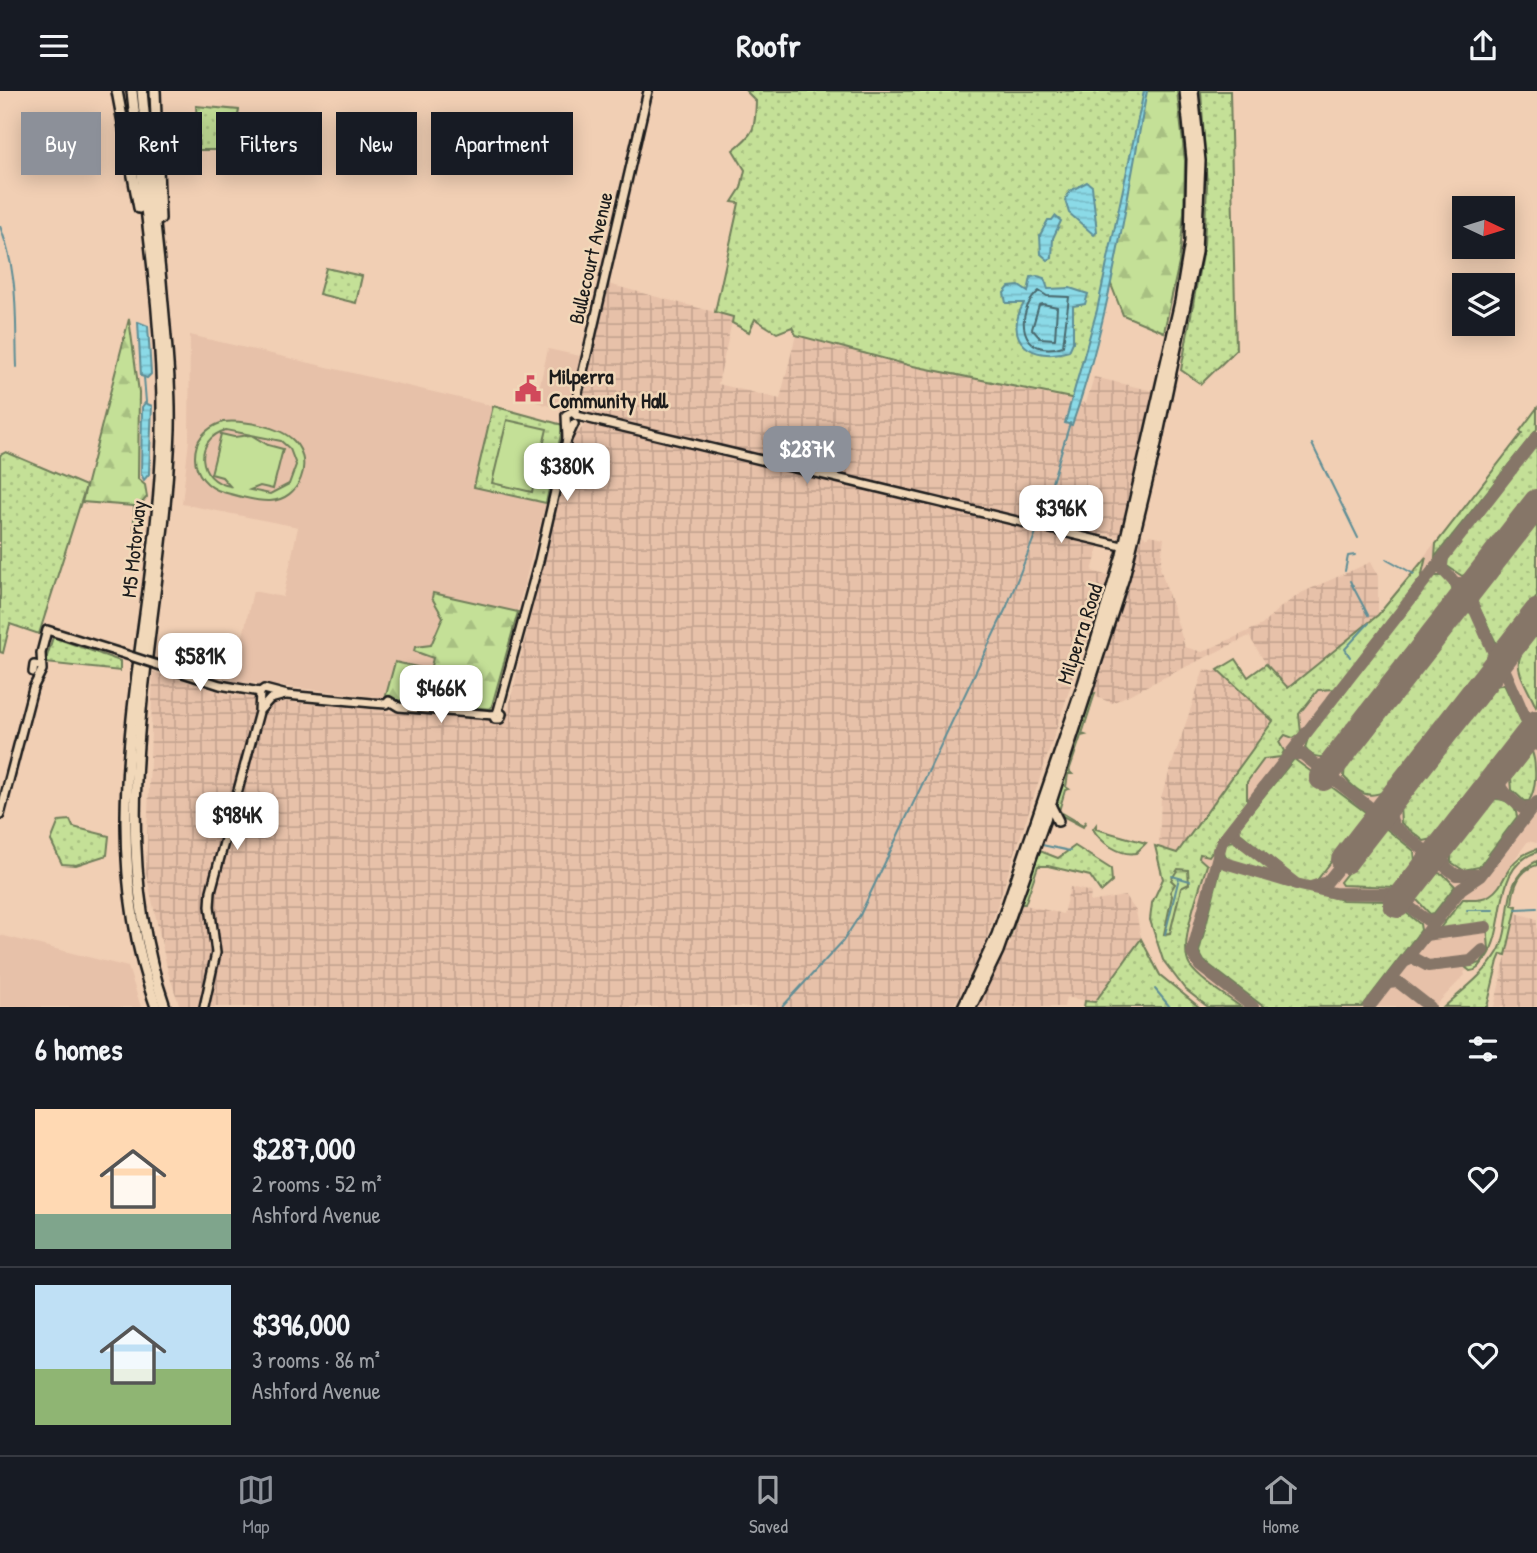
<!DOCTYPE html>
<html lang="en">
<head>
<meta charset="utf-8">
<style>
	body { margin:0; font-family:"Patrick Hand",sans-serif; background:#20242c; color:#f1f3f6; height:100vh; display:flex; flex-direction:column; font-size:26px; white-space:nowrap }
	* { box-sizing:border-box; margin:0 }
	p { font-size:23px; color:#9ea1a6 }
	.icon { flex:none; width:38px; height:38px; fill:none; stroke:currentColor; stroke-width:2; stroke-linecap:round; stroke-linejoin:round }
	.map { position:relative; height:916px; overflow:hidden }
	.sheet { display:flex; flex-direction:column; background:#171b24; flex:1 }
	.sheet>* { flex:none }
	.guide { position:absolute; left:21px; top:21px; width:700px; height:63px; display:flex; gap:14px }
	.needle { width:46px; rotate:94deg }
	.tools { position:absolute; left:1452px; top:105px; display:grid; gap:14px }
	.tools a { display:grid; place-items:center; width:63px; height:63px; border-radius:0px; background:#171b24; box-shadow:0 4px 18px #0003; font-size:35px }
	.price { position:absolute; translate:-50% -60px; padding:0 16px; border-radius:14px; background:#fff; color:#222; font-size:23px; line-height:46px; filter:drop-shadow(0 2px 4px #0008) }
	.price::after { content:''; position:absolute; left:50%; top:42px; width:21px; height:16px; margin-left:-10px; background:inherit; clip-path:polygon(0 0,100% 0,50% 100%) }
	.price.active { background:#8c9099; color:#fff }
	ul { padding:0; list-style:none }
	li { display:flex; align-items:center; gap:21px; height:175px; padding:0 35px }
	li+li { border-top:2px solid #363941 }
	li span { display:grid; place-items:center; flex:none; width:196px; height:140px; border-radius:0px; color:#555 }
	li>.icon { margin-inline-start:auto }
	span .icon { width:84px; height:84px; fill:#fffc; stroke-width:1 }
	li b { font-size:30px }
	h2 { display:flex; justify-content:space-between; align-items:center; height:84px; padding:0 35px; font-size:30px }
	.chip { padding:0 24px; border-radius:0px; background:#171b24; box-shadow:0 4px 18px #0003; font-size:24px; line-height:63px }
	.chip.active { background:#8c9099; color:#fff }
	header { display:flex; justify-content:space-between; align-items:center; height:91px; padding:0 35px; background:#171b24; font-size:32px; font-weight:700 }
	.dock { display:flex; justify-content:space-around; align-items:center; height:98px; border-top:2px solid #363941; background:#171b24; font-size:19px; color:#9ea1a6 }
	.dock a { display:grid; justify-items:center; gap:4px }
	.dock .active { color:#8c9099 }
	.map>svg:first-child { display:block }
	.built { fill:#e7c1a9 }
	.industrial { fill:url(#industrial-grid) }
	.grass { fill:url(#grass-dots); stroke:#707e5a; stroke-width:2 }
	.forest { fill:url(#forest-firs); stroke:#707e5a; stroke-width:2 }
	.wetland { fill:url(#wetland-marsh); stroke:#707e5a; stroke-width:2 }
	.garden { fill:#c4e097; stroke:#707e5a; stroke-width:2; fill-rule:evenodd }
	.water { fill:url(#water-rules); stroke:#5f8e96; stroke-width:2 }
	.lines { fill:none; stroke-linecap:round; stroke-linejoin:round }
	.shore { stroke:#48686d; stroke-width:2 }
	.stream { stroke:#5f8e96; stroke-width:2 }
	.taxiway { stroke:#867668; stroke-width:12 }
	.runway { stroke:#867668; stroke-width:28 }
	.secondary-casing { stroke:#1c1c1c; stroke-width:12 }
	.highway-casing { stroke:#1c1c1c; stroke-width:14 }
	.secondary { stroke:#f1d8b9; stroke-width:7 }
	.highway { stroke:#f1d8b9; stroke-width:9 }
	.secondary-bridge-casing { stroke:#1c1c1c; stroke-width:12; stroke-linecap:butt }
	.secondary-bridge { stroke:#f1d8b9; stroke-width:7 }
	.labels { text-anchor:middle; stroke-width:5; stroke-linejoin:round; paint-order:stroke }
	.street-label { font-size:21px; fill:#1c1c1c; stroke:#f1d8b9 }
	.poi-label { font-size:21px; font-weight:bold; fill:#1c1c1c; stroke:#f1d8b9; text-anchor:start }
</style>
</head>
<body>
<header><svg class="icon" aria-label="menu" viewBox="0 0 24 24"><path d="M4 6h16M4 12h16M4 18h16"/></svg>Roofr<svg class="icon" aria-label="share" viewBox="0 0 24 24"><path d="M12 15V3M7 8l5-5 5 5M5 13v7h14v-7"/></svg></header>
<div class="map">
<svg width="1537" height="916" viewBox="0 0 1537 916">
	<defs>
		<pattern id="industrial-grid" width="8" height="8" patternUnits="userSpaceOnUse" patternTransform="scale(1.75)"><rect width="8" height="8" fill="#e7c1a9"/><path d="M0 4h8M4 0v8" fill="none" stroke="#c6a591"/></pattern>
		<pattern id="grass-dots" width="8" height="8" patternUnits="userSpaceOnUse" patternTransform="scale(1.75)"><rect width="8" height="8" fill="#c4e097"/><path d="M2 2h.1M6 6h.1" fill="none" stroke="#a8c082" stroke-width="1.8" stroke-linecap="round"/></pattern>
		<pattern id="forest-firs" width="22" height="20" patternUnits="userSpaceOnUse" patternTransform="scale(1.75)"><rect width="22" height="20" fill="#c4e097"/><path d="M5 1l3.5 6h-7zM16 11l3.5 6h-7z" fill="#a8c082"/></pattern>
		<pattern id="wetland-marsh" width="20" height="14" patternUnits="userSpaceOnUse" patternTransform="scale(1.75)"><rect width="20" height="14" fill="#c4e097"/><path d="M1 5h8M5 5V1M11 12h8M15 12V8" fill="none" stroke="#a8c082"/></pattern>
		<pattern id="water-rules" width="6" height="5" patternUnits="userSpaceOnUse" patternTransform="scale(1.75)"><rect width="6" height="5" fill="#8bdae7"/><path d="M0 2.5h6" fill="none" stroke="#77bac6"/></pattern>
	</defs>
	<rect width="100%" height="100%" fill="#f1cfb4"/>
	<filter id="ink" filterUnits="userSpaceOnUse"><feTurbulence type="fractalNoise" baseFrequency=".0143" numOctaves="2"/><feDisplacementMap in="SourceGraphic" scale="14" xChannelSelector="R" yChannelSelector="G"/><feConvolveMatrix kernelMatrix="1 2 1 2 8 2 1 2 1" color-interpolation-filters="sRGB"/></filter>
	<g filter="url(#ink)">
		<g class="built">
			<polygon points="190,244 493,315 474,396 546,412 491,618 233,590 253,500 283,506 298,436 182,413 189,349"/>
			<polygon points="548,258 580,265 570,316 566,320 536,311"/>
			<polygon points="1537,316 1537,752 1528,750 1509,776 1495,816 1465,814 1466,822 1493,822 1497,836 1487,862 1481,871 1464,881 1465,884 1434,916 1223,916 1175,860 1202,753 1283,635 1378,523 1522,343 1519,339"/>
			<polygon points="0,844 128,876 141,916 0,916"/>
		</g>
		<g class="industrial">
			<polygon points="608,193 733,226 718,293 780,308 796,244 908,274 1086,312 1094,286 1153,300 1119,446 1103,442 1092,480 1112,486 1075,582 982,861 953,916 180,916 168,881 146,782 153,581 228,603 254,607 255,612 268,615 280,610 505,631 575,344 583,336 586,322 582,315"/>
			<polygon points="1143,443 1146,447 1150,444 1164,447 1160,477 1185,556 1202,561 1262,534 1277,519 1301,502 1371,471 1378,485 1378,524 1288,597 1266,573 1249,545 1112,612 1094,605 1095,595"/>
			<polygon points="1204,578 1215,581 1218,579 1273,630 1177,762 1159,756 1161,706"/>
			<polygon points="1070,796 1091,801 1090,811 1125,805 1136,820 1141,848 1094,911 1066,906 1064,916 976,916 1007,853 1011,854 1010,846 1021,813 1063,823"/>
			<polygon points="1516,822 1537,828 1537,916 1494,916"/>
		</g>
		<g class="grass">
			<path d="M746,0h399l-54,256 -15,52 -168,-34 -112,-30 -4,-8 -15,6 -22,-14 -6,13 -17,-9 1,-6 -18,-5 24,-109 -7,-1 9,-14 4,-18 -12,-20c22,-17 22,-21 23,-49z"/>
			<polygon points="1201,0 1230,0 1236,259 1201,293 1181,279 1204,153 1207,95"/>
			<polygon points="196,15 239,19 230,59 199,59"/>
			<polygon points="456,45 509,57 503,81 451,69"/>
			<polygon points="326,177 362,185 356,212 319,203"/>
			<polygon points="493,315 563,334 546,412 474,396"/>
			<polygon points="1537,317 1537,338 1435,466 1436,453 1522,342 1520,340"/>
			<polygon points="1537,353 1537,399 1475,480 1462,485 1447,475 1448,467"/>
			<polygon points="6,361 86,395 39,543 10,533 3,562 0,561 0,364"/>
			<polygon points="1537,424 1537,506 1497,554 1477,512 1478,501"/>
			<path d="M1426,466l-5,21 -86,111 -17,1 -19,24 2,19 -8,5 -8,-3 -6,7 5,9 -3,6 -17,2 -17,23v19l-38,55 -9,-2 -1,4 8,7c-7,23 -30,81 -17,101 12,16 35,29 51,41h-33l-23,-18 -22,-29 -13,-40 2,-17 11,-24 -8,-33 22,7 96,-132 -55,-51 18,-11 12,18 18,-13 22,24 90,-73z"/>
			<path d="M1434,485h9c9,8 13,16 6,28l-114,146c-10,10 -22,9 -30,-2l3,-10z"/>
			<path d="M1463,520l9,2 19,43 -103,133c-19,12 -30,4 -44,-12l1,-15z"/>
			<path d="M1537,539v75l-1,2c-18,-40 -28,-41 1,-77z"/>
			<polygon points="53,546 120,570 120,580 45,572"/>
			<polygon points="1504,593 1523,634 1433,748 1424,750 1401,732 1400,714 1492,596"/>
			<polygon points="1095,602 1082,643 1085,644 1081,645 1069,680 1072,683 1068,683 1066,696 1069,698 1065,699 1059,720 1083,734 1086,730 1083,736 1057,722 1055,715 1090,603"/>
			<path d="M1531,658c6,14 6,39 -2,52h-5l-12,-11 -1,-12z"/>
			<polygon points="1294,668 1368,723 1314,793 1300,791 1239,741 1240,734"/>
			<path d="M1493,708c12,-1 23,6 24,18l-38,50 -16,3 -12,-8v-9z"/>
			<polygon points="70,729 73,736 109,745 107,764 76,774 62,773 51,750 59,730"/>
			<path d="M1096,734v4l50,14 -10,10c-16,3 -36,-11 -43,-24z"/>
			<polygon points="1384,736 1414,760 1415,770 1395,796 1342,794 1340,791"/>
			<polygon points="1235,750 1237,751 1279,784 1227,770 1223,757 1227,751"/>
			<polygon points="1075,755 1111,778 1112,791 1101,801 1090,785 1048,775 1038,775 1025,813 1021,813 1010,846 1007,845 1040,760 1058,767"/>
			<path d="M1537,758v3c-46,15 -28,72 -51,106 -5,6 -8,13 -16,13l-5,-4 16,-4 8,-14 -2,-23 -46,5 -1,-3 23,-29c9,0 20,1 27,-4 19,-12 12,-35 47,-46z"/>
			<path d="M1537,770v4c-19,5 -24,24 -25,40l5,1 -11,49 -5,-1 -3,7 -11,46h-43c19,-17 41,-33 54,-55 17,-31 0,-73 39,-91z"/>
			<polygon points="1221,775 1342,809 1387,810 1400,824 1404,820 1420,833 1421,839 1362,916 1264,916 1204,870 1199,861"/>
			<polygon points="1437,782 1443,783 1455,795 1434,822 1430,823 1416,808"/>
			<polygon points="1141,848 1160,884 1199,916 1084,916 1085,910 1095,911"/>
		</g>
		<g class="forest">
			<polygon points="1145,0 1177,0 1185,70 1184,122 1179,172 1164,241 1123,224 1107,183"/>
			<polygon points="129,228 139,301 138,388 145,394 147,406 141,413 139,445 134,441 134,415 82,411"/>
			<polygon points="433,502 518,521 491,618 385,608 395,571 430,579 433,567 414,560 415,556 431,554 443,526 432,507"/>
		</g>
		<polygon class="wetland" points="1178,778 1188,779 1189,793 1181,797 1170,842 1164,843 1172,805 1170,801 1175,793 1171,789"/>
		<g class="garden">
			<polygon points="507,329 547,338 532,401 492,392"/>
			<path d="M223,331c19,-2 57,4 71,19 20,21 6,59 -24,60 -15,1 -32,-5 -47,-9 -15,-4 -28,-18 -28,-35 0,-18 11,-29 28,-35zM226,339l55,11 9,8 6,16 -7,19 -19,10 -20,-4 10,-4 13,3 10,-40 -15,-4 -17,-10 -17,2 -13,-3 -10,40 11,3 8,9c-33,-5 -37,-47 -4,-56z"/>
		</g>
		<g class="water">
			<path d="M1144,0h3c-21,112 -37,226 -75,334l-7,-2 32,-113z"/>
			<polygon points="1087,91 1092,95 1097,141 1094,144 1069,122 1065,109 1070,100"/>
			<polygon points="1055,125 1061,130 1053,147 1052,167 1048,169 1041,163 1040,144 1048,129 1052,129"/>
			<path d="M1037,185l7,2 4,11 22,-1 18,6 -3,10 -12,2v36l-4,9c-37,12 -67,-11 -45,-48h-18l-2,-10 5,-6 10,-1 9,6 3,-15z"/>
			<polygon points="138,231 148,235 151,283 147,287 141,285"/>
			<polygon points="145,312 152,315 149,383 144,389 141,383 142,316"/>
		</g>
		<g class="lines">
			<g class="shore">
				<path d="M1039,200l8,5 22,1 -6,49c-43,14 -50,-33 -24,-55z"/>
				<polygon points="1043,213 1057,216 1055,248 1040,247 1032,238 1039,214"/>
			</g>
			<g class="stream">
				<path d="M0,135c19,50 15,89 17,141"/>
				<polyline points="144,286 146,311"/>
				<polyline points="1312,353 1358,447"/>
				<polyline points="1039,434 1070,332"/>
				<polyline points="1387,468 1414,483"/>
				<polyline points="1345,480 1348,465 1355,464"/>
				<polyline points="1350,490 1368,524"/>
				<polyline points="1350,566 1345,558 1369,532"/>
				<polyline points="1042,754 1070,760"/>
				<polyline points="1172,785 1190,790"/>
				<polyline points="1516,818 1537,817"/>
				<polyline points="1467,819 1493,819"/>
				<polyline points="1165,843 1179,787"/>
				<polyline points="1155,898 1170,916"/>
				<polyline points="782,916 843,850 860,824 1007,515 1037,439"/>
			</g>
			<g class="taxiway">
				<polyline points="1442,468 1442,478 1463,500 1461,508 1449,525"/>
				<polyline points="1459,492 1472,493 1488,475"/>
				<polyline points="1467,501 1496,567 1493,577 1469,609"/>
				<polyline points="1529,532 1505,564 1503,575 1537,654"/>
				<polyline points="1459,622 1474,604"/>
				<path d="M1519,656c-23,30 -29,36 3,61l12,-2"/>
				<polyline points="1290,663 1302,663 1456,784 1477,784"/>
				<polyline points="1234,735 1236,746 1296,793 1334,802 1392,803 1427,829 1438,828"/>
				<path d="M1394,735c-12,-23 11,-42 24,-60"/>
				<polyline points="1218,759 1219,767 1225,772 1289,791"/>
				<polyline points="1446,776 1442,765 1444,754 1481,706 1494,700 1505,704"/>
				<polyline points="1311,796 1327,791 1345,769"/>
				<polyline points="1425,844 1486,836"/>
				<polyline points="1406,870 1413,867 1428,875 1471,870 1483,859"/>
				<polyline points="1388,892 1398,891 1430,916"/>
				<polyline points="1253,916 1200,875 1192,862 1222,750 1537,346"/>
				<polyline points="1369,916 1461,798 1480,785 1537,711"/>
			</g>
			<g class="runway">
				<polyline points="1323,686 1537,412"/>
				<polyline points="1345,769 1537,522"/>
				<polyline points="1397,813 1537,633"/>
			</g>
			<g class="secondary-casing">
				<g id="secondary">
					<polyline points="576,323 578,302 648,0"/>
					<polyline points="577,325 1126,456"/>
					<polyline points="567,347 566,324 572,321 577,325"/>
					<polyline points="164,576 220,594 260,601"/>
					<polyline points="33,581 34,574 41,575"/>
					<polyline points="260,601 264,598 287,604 372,612 386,613 389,610 399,616 493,624"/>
					<polyline points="261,618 270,608 285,604"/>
					<polyline points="498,620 539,470 567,348 574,333"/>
					<polyline points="493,624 495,628 500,628 502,623 498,620"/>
					<polyline points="0,724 33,597 42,579 41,562 47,539 121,562"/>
					<polyline points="204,916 216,862 210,815 211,800 259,621 260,601"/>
				</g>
			</g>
			<g class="highway-casing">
				<g id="highway">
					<polyline points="117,0 139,117"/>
					<path d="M132,0c12,113 32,229 30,343 -4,192 -75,385 -6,573"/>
					<path d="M142,0c6,63 12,127 19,190 4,49 10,99 9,148 -6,195 -72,387 -5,578"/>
					<polyline points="155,0 160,128"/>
					<polyline points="1050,714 1058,730"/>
					<polyline points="963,916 997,844 1083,593 1122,464 1180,211 1190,151 1192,68 1185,0"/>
					<polyline points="971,916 998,860 1050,714 1124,486 1154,362 1196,161 1200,70 1193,0"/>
				</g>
			</g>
			<use href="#secondary" class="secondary"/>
			<use href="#highway" class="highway"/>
			<g class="secondary-bridge-casing">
				<polyline id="secondary-bridge" points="121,562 164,576"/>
			</g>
			<use href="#secondary-bridge" class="secondary-bridge"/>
		</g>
	</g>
	<defs>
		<g id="civic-bare" transform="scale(2.1)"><path d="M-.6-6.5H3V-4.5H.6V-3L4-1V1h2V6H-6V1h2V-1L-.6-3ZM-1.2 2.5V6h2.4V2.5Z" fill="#d1495b" stroke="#f1d8b9" stroke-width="2.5" paint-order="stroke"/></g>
	</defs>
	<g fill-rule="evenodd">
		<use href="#civic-bare" x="528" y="298"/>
	</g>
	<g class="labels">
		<g class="street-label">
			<text transform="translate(591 167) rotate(-77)" y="7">Bullecourt Avenue</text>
			<text transform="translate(134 458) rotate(-84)" y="7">M5 Motorway</text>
			<text transform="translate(1080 543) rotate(-72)" y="7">Milperra Road</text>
		</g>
		<g class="poi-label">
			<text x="549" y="293">Milperra<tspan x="549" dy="24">Community Hall</tspan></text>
		</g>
	</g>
</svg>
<div class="tools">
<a><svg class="needle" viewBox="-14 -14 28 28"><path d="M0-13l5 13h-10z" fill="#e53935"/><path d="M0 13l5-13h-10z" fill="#9ea1a6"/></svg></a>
<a><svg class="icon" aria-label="layers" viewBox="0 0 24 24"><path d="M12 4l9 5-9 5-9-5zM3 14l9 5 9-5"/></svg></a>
</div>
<b class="price active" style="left:807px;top:395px">$287K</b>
<b class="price" style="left:567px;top:412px">$380K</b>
<b class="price" style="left:1061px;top:454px">$396K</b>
<b class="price" style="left:200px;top:602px">$581K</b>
<b class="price" style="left:441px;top:634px">$466K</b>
<b class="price" style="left:237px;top:761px">$984K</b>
<div class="guide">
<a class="chip active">Buy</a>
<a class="chip">Rent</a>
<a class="chip">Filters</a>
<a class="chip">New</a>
<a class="chip">Apartment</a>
</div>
</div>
<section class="sheet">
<h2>6 homes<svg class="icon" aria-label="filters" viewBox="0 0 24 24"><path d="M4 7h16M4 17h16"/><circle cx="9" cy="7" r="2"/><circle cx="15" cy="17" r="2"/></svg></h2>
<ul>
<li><span style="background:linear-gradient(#ffd9b3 75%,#7fa58c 0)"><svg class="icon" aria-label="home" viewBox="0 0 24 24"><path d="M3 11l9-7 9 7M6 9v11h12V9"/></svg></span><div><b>$287,000</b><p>2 rooms · 52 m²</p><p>Ashford Avenue</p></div><svg class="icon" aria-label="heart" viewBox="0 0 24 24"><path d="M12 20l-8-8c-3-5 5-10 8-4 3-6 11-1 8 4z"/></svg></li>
<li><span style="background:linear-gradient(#bfe0f5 60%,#8fb573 0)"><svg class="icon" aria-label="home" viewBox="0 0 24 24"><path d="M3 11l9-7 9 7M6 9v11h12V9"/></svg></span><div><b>$396,000</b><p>3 rooms · 86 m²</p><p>Ashford Avenue</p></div><svg class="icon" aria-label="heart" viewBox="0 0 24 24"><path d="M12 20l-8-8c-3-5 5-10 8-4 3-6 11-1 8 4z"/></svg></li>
</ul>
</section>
<nav class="dock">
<a class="active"><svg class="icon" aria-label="map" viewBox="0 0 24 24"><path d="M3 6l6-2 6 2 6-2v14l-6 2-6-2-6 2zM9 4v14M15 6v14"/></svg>Map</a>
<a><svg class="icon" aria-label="saved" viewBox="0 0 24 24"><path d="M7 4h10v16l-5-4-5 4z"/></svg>Saved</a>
<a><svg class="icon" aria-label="home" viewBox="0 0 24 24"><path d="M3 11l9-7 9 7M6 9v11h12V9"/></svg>Home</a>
</nav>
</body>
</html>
